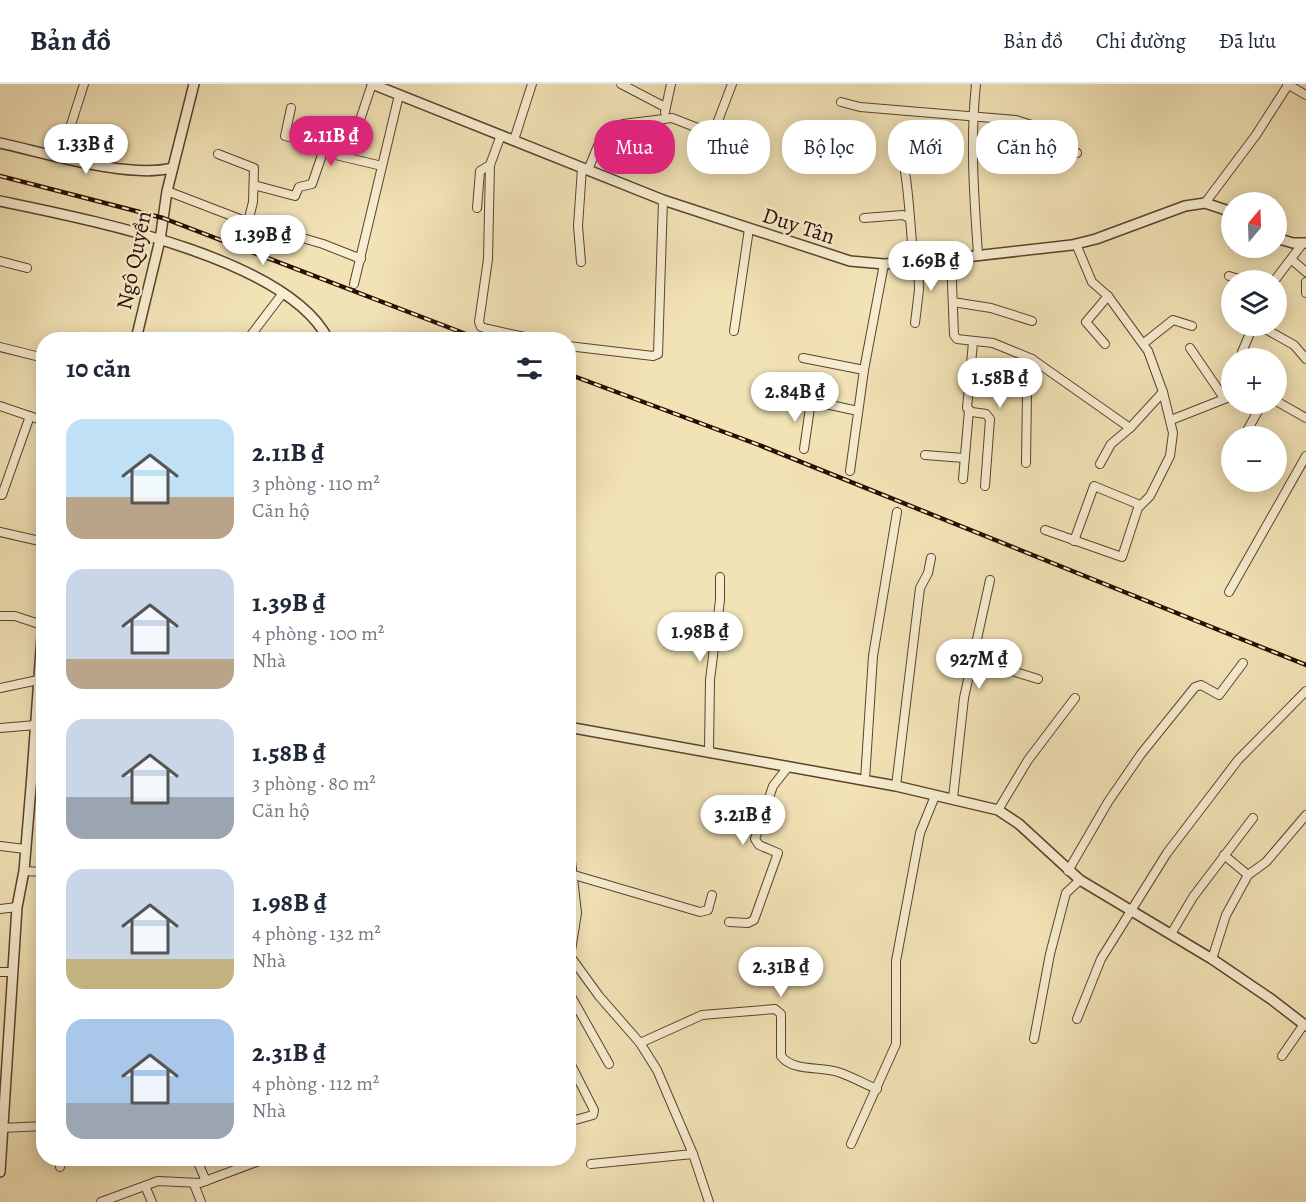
<!DOCTYPE html>
<html lang="vi">
<head>
<meta charset="utf-8">
<style>
	body { margin:0; font-family:Alegreya,serif; background:#f6f6f7; color:#1f2937; height:100vh; display:flex; flex-direction:column; font-size:22px; white-space:nowrap }
	* { box-sizing:border-box; margin:0 }
	p { font-size:20px; color:#747a83 }
	.icon { flex:none; width:33px; height:33px; fill:none; stroke:currentColor; stroke-width:2; stroke-linecap:round; stroke-linejoin:round }
	.map { position:relative; flex:1; overflow:hidden }
	.details { position:absolute; left:36px; top:248px; width:540px; height:834px; display:flex; flex-direction:column; background:#fff; border-radius:24px; box-shadow:0 3px 15px #0003 }
	.details>* { flex:none }
	.hud { position:absolute; left:594px; top:36px; width:570px; height:54px; display:flex; gap:12px }
	.needle { width:39px; rotate:19deg }
	.controls { position:absolute; left:1221px; top:108px; display:grid; gap:12px }
	.controls a { display:grid; place-items:center; width:66px; height:66px; border-radius:50%; background:#fff; box-shadow:0 3px 15px #0003; font-size:30px }
	.price { position:absolute; translate:-50% -51px; padding:0 14px; border-radius:21px; background:#fff; color:#222; font-size:20px; line-height:39px; filter:drop-shadow(0 2px 3px #0008) }
	.price::after { content:''; position:absolute; left:50%; top:36px; width:18px; height:14px; margin-left:-9px; background:inherit; clip-path:polygon(0 0,100% 0,50% 100%) }
	.price.current { background:#db2777; color:#fff }
	ul { padding:0; list-style:none }
	li { display:flex; align-items:center; gap:18px; height:150px; padding:0 30px }
	li span { display:grid; place-items:center; flex:none; width:168px; height:120px; border-radius:18px; color:#555 }
	li>.icon { margin-inline-start:auto }
	span .icon { width:72px; height:72px; fill:#fffc; stroke-width:1 }
	li b { font-size:26px }
	h2 { display:flex; justify-content:space-between; align-items:center; height:72px; padding:0 30px; font-size:26px }
	.chip { padding:0 21px; border-radius:24px; background:#fff; box-shadow:0 3px 15px #0003; font-size:21px; line-height:54px }
	.chip.current { background:#db2777; color:#fff }
	header { display:flex; align-items:center; gap:36px; box-sizing:border-box; height:84px; padding:0 30px; background:#fff; border-bottom:2px solid #e0e1e3 }
	header strong { font-size:28px }
	nav { display:flex; gap:33px; margin-inline-start:auto; font-size:21px }
	.map>svg:first-child { display:block }
	.lines { fill:none; stroke-linecap:round; stroke-linejoin:round }
	.minor-casing { stroke:#5c422e; stroke-width:10 }
	.tertiary-casing { stroke:#5c422e; stroke-width:12 }
	.minor { stroke:#f7edd0; stroke-width:8 }
	.tertiary { stroke:#f7edd0; stroke-width:9 }
	.rail-casing { stroke:#2a0d00; stroke-width:4.5 }
	.rail { stroke:#f7edd0; stroke-width:2; stroke-dasharray:7; stroke-linecap:butt }
	.labels { text-anchor:middle; stroke-width:5; stroke-linejoin:round; paint-order:stroke }
	.street-label { font-size:22px; fill:#2a0d00; stroke:#f7edd0 }
</style>
</head>
<body>
<header>
<strong>Bản đồ</strong>
<nav><a>Bản đồ</a><a>Chỉ đường</a><a>Đã lưu</a></nav>
</header>
<div class="map">
<svg width="1306" height="1118" viewBox="0 0 1306 1118">
	<rect width="100%" height="100%" fill="#f2e3b6"/>
	<filter id="stains"><feTurbulence type="fractalNoise" baseFrequency=".00333" numOctaves="4"/><feColorMatrix values="0 0 0 0 .2 0 0 0 0 .09 0 0 0 0 .02 0 0 0 .5 -.17"/></filter>
	<radialGradient id="worn" r=".72"><stop offset=".6" stop-color="#630" stop-opacity="0"/><stop offset="1" stop-color="#630" stop-opacity=".3"/></radialGradient>
	<g class="lines">
		<g class="minor-casing">
			<g id="minor">
				<polyline points="621,0 665,23"/>
				<path d="M976,0c-6,57 -2,113 2,170"/>
				<polyline points="1287,0 1306,11"/>
				<polyline points="841,18 860,23 1016,36 1038,43 1077,69"/>
				<polyline points="291,24 285,52 313,59 323,68"/>
				<polyline points="665,28 671,0"/>
				<polyline points="357,45 372,0"/>
				<polyline points="501,51 490,81 488,175 479,238 481,243 488,245 534,255"/>
				<polyline points="514,56 532,0"/>
				<polyline points="218,70 254,84 253,118 248,138"/>
				<polyline points="61,72 84,0"/>
				<polyline points="588,86 602,52 610,45 623,40 672,34 713,50 732,0"/>
				<path d="M905,88c5,30 5,58 9,88"/>
				<polyline points="254,101 295,112 299,103 312,100 323,68 382,82"/>
				<polyline points="167,107 245,137 323,160 361,175"/>
				<polyline points="1205,119 1256,51 1288,1"/>
				<polyline points="477,124 480,87 490,81"/>
				<polyline points="864,134 903,131 909,134"/>
				<polyline points="951,174 954,251 957,255 993,259 1032,275 1130,344 1163,308"/>
				<polyline points="1292,176 1306,188"/>
				<polyline points="0,177 27,184"/>
				<polyline points="581,178 578,142 582,84"/>
				<polyline points="1229,192 1242,196"/>
				<polyline points="1275,196 1303,159"/>
				<polyline points="1306,198 1306,209"/>
				<polyline points="354,200 399,11"/>
				<polyline points="953,218 991,224 1032,237"/>
				<polyline points="915,239 919,206 918,176"/>
				<polyline points="1260,242 1294,261 1306,275"/>
				<polyline points="734,247 749,145"/>
				<polyline points="248,255 283,209"/>
				<polyline points="973,258 967,324 972,328 986,330 990,335 985,402"/>
				<polyline points="1144,259 1173,236 1192,242"/>
				<polyline points="1105,260 1086,238 1108,212"/>
				<polyline points="568,262 653,272 658,270 663,116"/>
				<polyline points="0,263 44,274"/>
				<polyline points="1190,264 1224,314"/>
				<polyline points="803,274 864,286"/>
				<polyline points="1243,274 1242,268 1253,242"/>
				<polyline points="798,314 858,327"/>
				<polyline points="1276,317 1306,334"/>
				<polyline points="0,322 44,337"/>
				<polyline points="1171,336 1232,312"/>
				<polyline points="1244,352 1262,320"/>
				<polyline points="804,365 811,317"/>
				<polyline points="925,371 964,374"/>
				<polyline points="1026,379 1027,308 1032,275"/>
				<polyline points="1100,380 1111,360 1130,344"/>
				<polyline points="850,387 864,286 884,180"/>
				<polyline points="963,395 969,326"/>
				<polyline points="2,411 30,332"/>
				<polyline points="1045,446 1122,473 1138,424 1150,412 1170,372 1173,349 1163,308 1148,267 1108,212 1092,198 1076,160"/>
				<polyline points="0,448 44,458"/>
				<polyline points="1074,457 1094,402 1140,421"/>
				<polyline points="1229,508 1306,372"/>
				<polyline points="0,532 15,532 42,541"/>
				<polyline points="973,575 1038,595"/>
				<polyline points="0,604 38,596"/>
				<polyline points="0,644 36,641"/>
				<polyline points="709,666 710,596 720,516 720,493"/>
				<polyline points="865,696 873,572 897,428"/>
				<polyline points="896,702 920,504 928,489 931,474"/>
				<polyline points="953,714 964,614 990,496"/>
				<polyline points="998,726 1028,676 1075,614"/>
				<polyline points="568,751 577,829 568,885"/>
				<polyline points="0,762 25,765"/>
				<polyline points="1224,771 1248,791"/>
				<polyline points="24,787 44,788"/>
				<polyline points="1068,787 1108,718 1141,670 1195,603 1201,601 1219,611 1243,579"/>
				<polyline points="574,791 700,828 708,826 712,811"/>
				<polyline points="0,825 17,823"/>
				<polyline points="729,838 748,839 754,836 778,769 759,761 755,755 773,702 788,683"/>
				<polyline points="1171,850 1193,813 1253,734"/>
				<polyline points="570,872 599,912 640,959 657,986 693,1070 709,1118"/>
				<polyline points="1212,875 1226,831 1248,791 1266,778 1306,731"/>
				<polyline points="0,888 12,888"/>
				<polyline points="568,907 609,980"/>
				<polyline points="1077,935 1101,875 1167,769 1238,676 1306,607"/>
				<polyline points="1034,955 1050,870 1066,809 1080,796"/>
				<path d="M640,959l62,-28 73,-6 6,5v42c12,16 39,10 57,16 13,4 26,12 39,17"/>
				<polyline points="1282,972 1304,940"/>
				<polyline points="568,975 594,1026 593,1031 568,1038"/>
				<polyline points="2,1044 44,1042"/>
				<polyline points="851,1060 896,960 896,877 920,749 935,712"/>
				<polyline points="196,1074 206,1097"/>
				<polyline points="591,1080 693,1070"/>
				<polyline points="60,1083 60,1074"/>
				<polyline points="194,1100 201,1118"/>
				<polyline points="145,1102 152,1118"/>
				<polyline points="101,1118 158,1097 200,1099 267,1074"/>
			</g>
		</g>
		<g class="tertiary-casing">
			<g id="tertiary">
				<polyline points="372,0 663,116 850,177 884,180 939,176 1072,161 1096,155 1185,122 1205,119 1232,128"/>
				<path d="M0,59c46,10 129,36 172,25"/>
				<path d="M0,117c86,18 286,56 328,138"/>
				<polyline points="1276,154 1293,159 1306,159"/>
				<polyline points="136,255 160,156 167,107 194,0"/>
				<polyline points="568,643 896,702 998,726 1019,740 1080,796 1212,875 1271,915 1306,942"/>
				<polyline points="0,1088 17,823 24,787 32,691 44,524"/>
			</g>
		</g>
		<use href="#minor" class="minor"/>
		<use href="#tertiary" class="tertiary"/>
		<g class="rail-casing">
			<g id="rail">
				<polyline points="0,92 163,134 479,255"/>
				<polyline points="568,290 759,361 1306,581"/>
			</g>
		</g>
		<use href="#rail" class="rail"/>
	</g>
	<g class="labels">
		<g class="street-label">
			<text transform="translate(799 141) rotate(18)" y="8">Duy Tân</text>
			<text transform="translate(133 176) rotate(-78)" y="8">Ngô Quyền</text>
		</g>
	</g>
	<rect width="100%" height="100%" filter="url(#stains)"/>
	<rect width="100%" height="100%" fill="url(#worn)"/>
</svg>
<div class="controls">
<a><svg class="needle" viewBox="-14 -14 28 28"><path d="M0-13l5 13h-10z" fill="#e53935"/><path d="M0 13l5-13h-10z" fill="#747a83"/></svg></a>
<a><svg class="icon" aria-label="layers" viewBox="0 0 24 24"><path d="M12 4l9 5-9 5-9-5zM3 14l9 5 9-5"/></svg></a>
<a>+</a>
<a>−</a>
</div>
<b class="price current" style="left:331px;top:83px">2.11B ₫</b>
<b class="price" style="left:86px;top:91px">1.33B ₫</b>
<b class="price" style="left:263px;top:182px">1.39B ₫</b>
<b class="price" style="left:931px;top:208px">1.69B ₫</b>
<b class="price" style="left:1000px;top:325px">1.58B ₫</b>
<b class="price" style="left:795px;top:339px">2.84B ₫</b>
<b class="price" style="left:700px;top:579px">1.98B ₫</b>
<b class="price" style="left:979px;top:606px">927M ₫</b>
<b class="price" style="left:743px;top:762px">3.21B ₫</b>
<b class="price" style="left:781px;top:914px">2.31B ₫</b>
<div class="hud">
<a class="chip current">Mua</a>
<a class="chip">Thuê</a>
<a class="chip">Bộ lọc</a>
<a class="chip">Mới</a>
<a class="chip">Căn hộ</a>
</div>
<section class="details">
<h2>10 căn<svg class="icon" aria-label="filters" viewBox="0 0 24 24"><path d="M4 7h16M4 17h16"/><circle cx="9" cy="7" r="2"/><circle cx="15" cy="17" r="2"/></svg></h2>
<ul>
<li><span style="background:linear-gradient(#bfe0f5 65%,#b9a48a 0)"><svg class="icon" aria-label="home" viewBox="0 0 24 24"><path d="M3 11l9-7 9 7M6 9v11h12V9"/></svg></span><div><b>2.11B ₫</b><p>3 phòng · 110 m²</p><p>Căn hộ</p></div></li>
<li><span style="background:linear-gradient(#c9d6e8 75%,#b9a48a 0)"><svg class="icon" aria-label="home" viewBox="0 0 24 24"><path d="M3 11l9-7 9 7M6 9v11h12V9"/></svg></span><div><b>1.39B ₫</b><p>4 phòng · 100 m²</p><p>Nhà</p></div></li>
<li><span style="background:linear-gradient(#c9d6e8 65%,#9aa5b1 0)"><svg class="icon" aria-label="home" viewBox="0 0 24 24"><path d="M3 11l9-7 9 7M6 9v11h12V9"/></svg></span><div><b>1.58B ₫</b><p>3 phòng · 80 m²</p><p>Căn hộ</p></div></li>
<li><span style="background:linear-gradient(#c9d6e8 75%,#c2b280 0)"><svg class="icon" aria-label="home" viewBox="0 0 24 24"><path d="M3 11l9-7 9 7M6 9v11h12V9"/></svg></span><div><b>1.98B ₫</b><p>4 phòng · 132 m²</p><p>Nhà</p></div></li>
<li><span style="background:linear-gradient(#a9c7e8 70%,#9aa5b1 0)"><svg class="icon" aria-label="home" viewBox="0 0 24 24"><path d="M3 11l9-7 9 7M6 9v11h12V9"/></svg></span><div><b>2.31B ₫</b><p>4 phòng · 112 m²</p><p>Nhà</p></div></li>
</ul>
</section>
</div>
</body>
</html>
